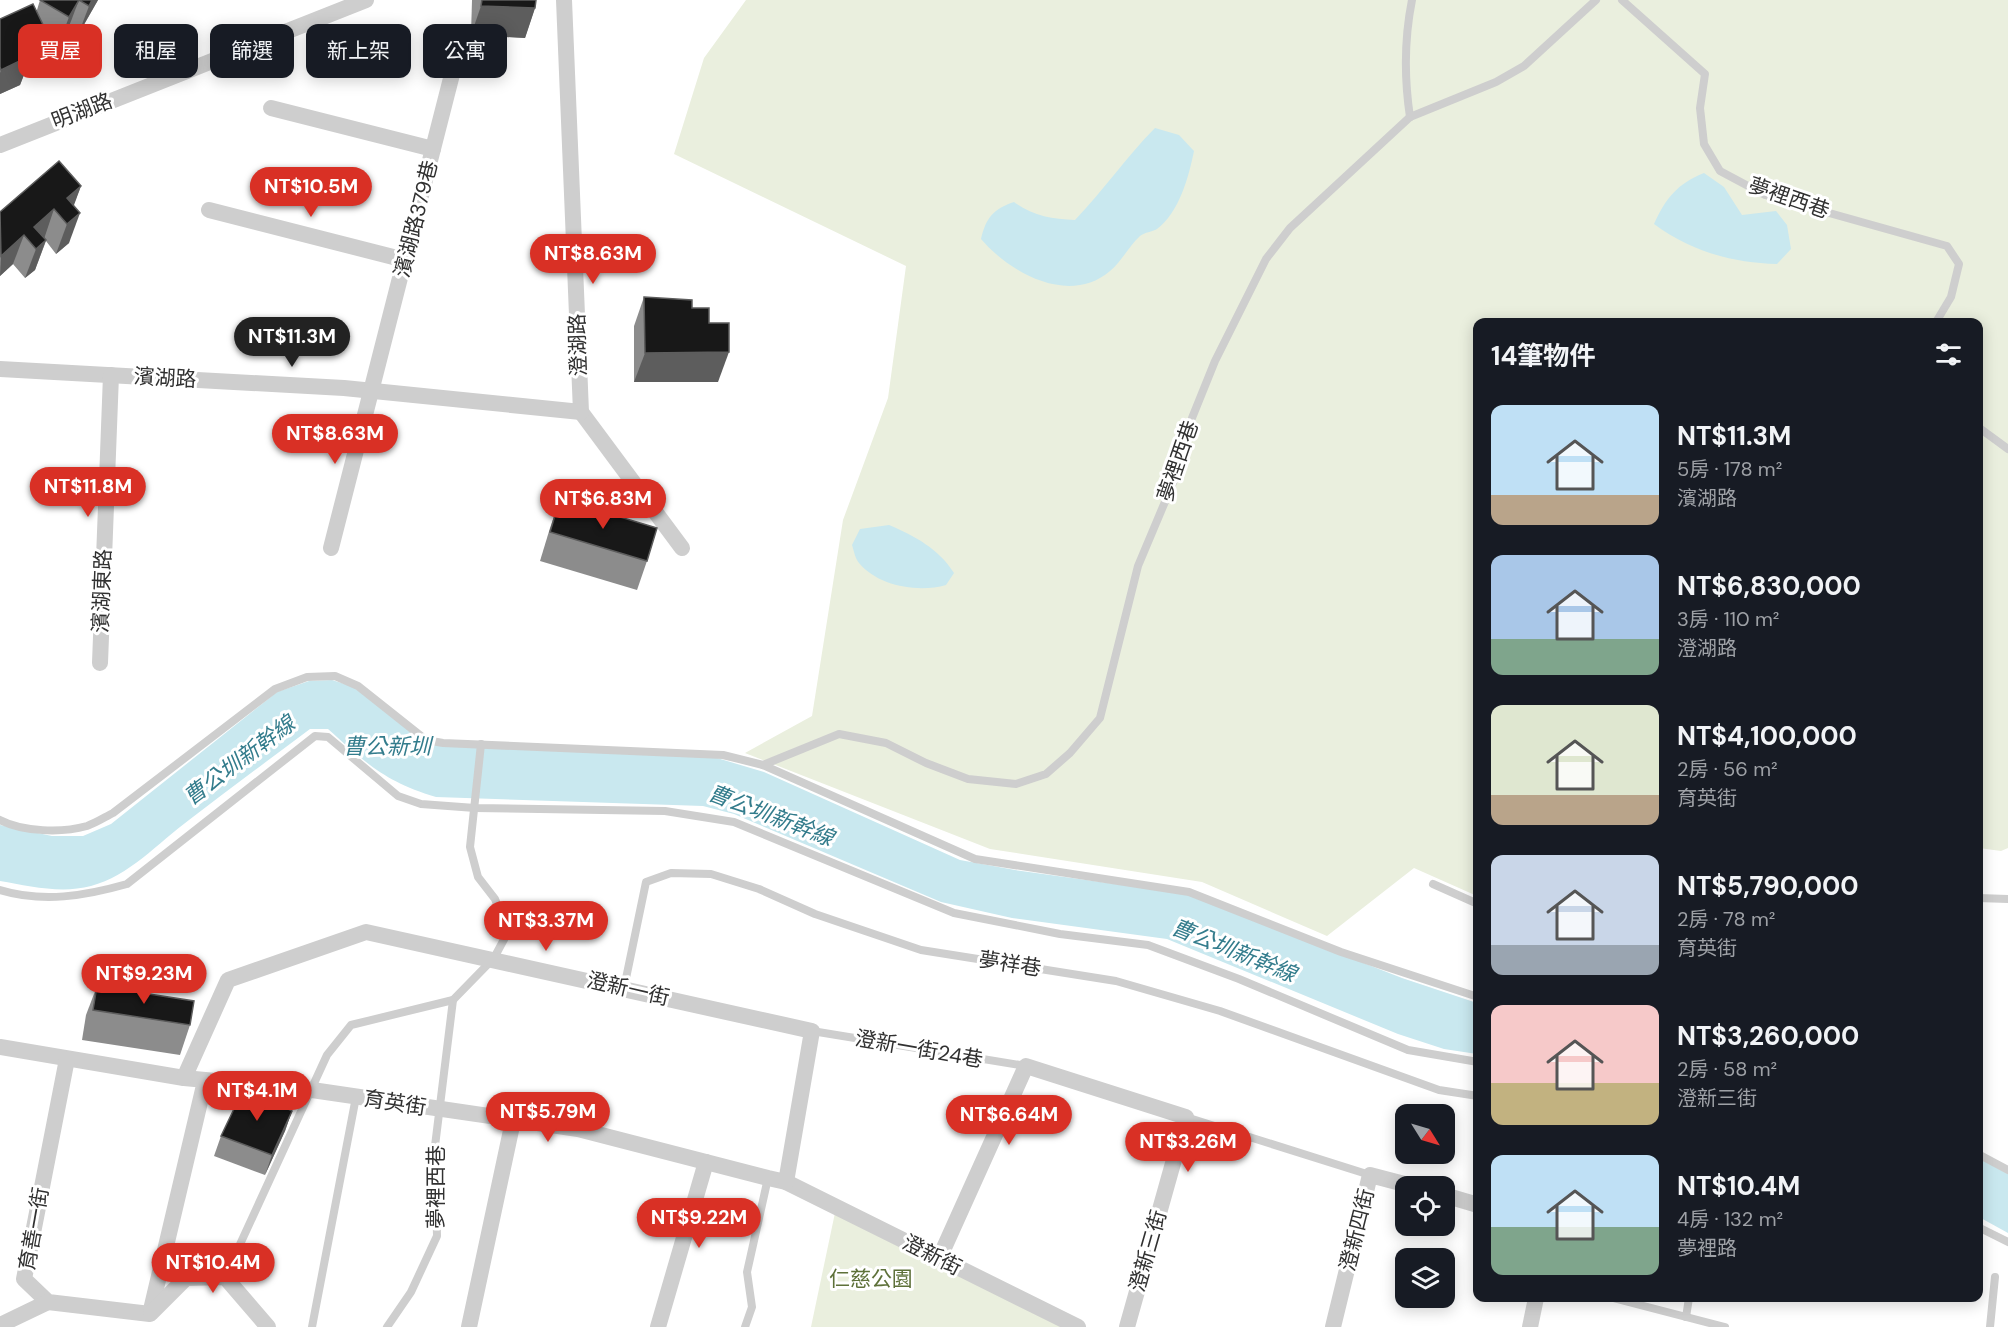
<!DOCTYPE html>
<html lang="zh-TW">
<head>
<meta charset="utf-8">
<style>
	body { margin:0; font-family:"DM Sans","Noto Sans TC",sans-serif; background:#20242c; color:#f1f3f6; height:100vh; display:flex; flex-direction:column; font-size:22px; white-space:nowrap }
	* { box-sizing:border-box; margin:0 }
	p { font-size:20px; color:#9ea1a6 }
	.icon { flex:none; width:33px; height:33px; fill:none; stroke:currentColor; stroke-width:2; stroke-linecap:round; stroke-linejoin:round }
	.map { position:relative; flex:1; overflow:hidden }
	.sheet { position:absolute; left:1473px; top:318px; width:510px; height:984px; display:flex; flex-direction:column; background:#171b24; border-radius:12px; box-shadow:0 3px 15px #0003 }
	.sheet>* { flex:none }
	.hud { position:absolute; left:18px; top:24px; width:570px; height:54px; display:flex; gap:12px }
	.needle { width:39px; rotate:127deg }
	.buttons { position:absolute; left:1395px; top:1104px; display:grid; gap:12px }
	.buttons a { display:grid; place-items:center; width:60px; height:60px; border-radius:12px; background:#171b24; box-shadow:0 3px 15px #0003; font-size:30px }
	.price { position:absolute; translate:-50% -51px; padding:0 14px; border-radius:21px; background:#d93025; color:#fff; font-size:20px; line-height:39px; filter:drop-shadow(0 2px 3px #0008) }
	.price::after { content:''; position:absolute; left:50%; top:36px; width:18px; height:14px; margin-left:-9px; background:inherit; clip-path:polygon(0 0,100% 0,50% 100%) }
	.price.on { background:#222; color:#fff }
	ul { padding:0; list-style:none }
	li { display:flex; align-items:center; gap:18px; height:150px; padding:0 18px }
	li span { display:grid; place-items:center; flex:none; width:168px; height:120px; border-radius:12px; color:#555 }
	li>.icon { margin-inline-start:auto }
	span .icon { width:72px; height:72px; fill:#fffc; stroke-width:1 }
	li b { font-size:26px }
	h2 { display:flex; justify-content:space-between; align-items:center; height:72px; padding:0 18px; font-size:26px }
	.chip { padding:0 21px; border-radius:12px; background:#171b24; box-shadow:0 3px 15px #0003; font-size:21px; line-height:54px }
	.chip.on { background:#d93025; color:#fff }
	.map>svg:first-child { display:block }
	.green { fill:#eaefde }
	.water { fill:#c9e8ef }
	.lines { fill:none; stroke-linecap:round; stroke-linejoin:round }
	.service { stroke:#cecece; stroke-width:8 }
	.minor { stroke:#cecece; stroke-width:16 }
	.wall { fill:#8c8c8c }
	.shaded-wall { fill:#5d5d5d }
	.building { fill:#181818; stroke:#5d5d5d; stroke-width:1.5 }
	.labels { text-anchor:middle; stroke-width:6; stroke-linejoin:round; paint-order:stroke }
	.street-label { font-size:21px; fill:#313131; stroke:#fff }
	.park-label { font-size:21px; fill:#5e713a; stroke:#fff }
	.water-label { font-size:22px; font-style:italic; fill:#337c8c; stroke:#fff }
</style>
</head>
<body>
<div class="map">
<svg width="2008" height="1327" viewBox="0 0 2008 1327">
	<rect width="100%" height="100%" fill="#fff"/>
	<g class="green">
		<polygon points="746,0 2008,0 2008,848 2001,851 1979,848 1978,322 1478,322 1477,896 1414,868 1327,936 1202,882 990,849 745,753 812,716 843,520 888,398 906,266 674,154 704,58"/>
		<polygon points="836,1208 1079,1327 811,1327"/>
	</g>
	<g class="water">
		<path d="M1155,128l24,7 15,16c-5,25 -15,62 -37,78 -5,3 -12,3 -17,7 -11,10 -18,25 -30,35 -41,35 -100,2 -129,-32 5,-21 12,-30 33,-37 19,14 38,17 61,18 29,-30 51,-63 80,-92z"/>
		<path d="M1704,173l20,14 18,28 34,-4 11,14 4,24 -14,15c-44,-1 -87,-13 -123,-40 12,-26 23,-40 50,-51z"/>
		<path d="M889,525c26,11 50,24 65,48l-8,12c-28,8 -68,1 -87,-22 -4,-5 -5,-12 -7,-18l8,-16z"/>
		<path d="M332,680l22,7 75,56 288,15 47,14 196,88 55,10 172,24 215,84 75,25v51l-33,-5 -46,-15 -231,-95 -155,-21 -71,-16 -207,-88 -31,-8 -267,-9c-51,-15 -70,-34 -108,-68h-18c-40,30 -81,60 -121,91 -31,23 -60,56 -98,66 -30,8 -62,0 -91,-5v-56l52,11h31l28,-12 166,-132 32,-11z"/>
		<polygon points="1979,1158 2008,1174 2008,1233 1979,1217"/>
	</g>
	<g class="lines">
		<g class="service">
			<polyline points="1622,0 1705,74 1700,108 1704,144 1720,171 1765,195 1947,246 1959,264 1951,297 1936,322"/>
			<path d="M1410,117c-6,-40 -6,-77 2,-117"/>
			<polyline points="1978,427 2008,449"/>
			<polyline points="763,765 839,734 886,743 926,763 968,779 1016,784 1046,774 1070,753 1100,718 1138,566 1175,478 1192,418 1215,361 1266,259 1290,228 1410,117 1496,82 1524,66 1596,0"/>
			<path d="M0,820c23,12 62,13 87,6 9,-3 18,-9 26,-13l162,-124 32,-12 28,-1 23,10 68,54 17,3 280,12 40,10 212,94 214,33 152,60 137,45"/>
			<polyline points="1433,884 1478,904"/>
			<path d="M0,890c43,13 85,6 127,-6l188,-148 13,1 70,59 23,8 54,4 190,3 69,11 220,91 106,21 88,11 91,34 169,71 70,12"/>
			<polyline points="1978,898 2008,899"/>
			<polyline points="624,988 646,882 671,873 711,874 759,889 815,914 921,950 1116,981 1220,1011 1439,1090 1478,1096"/>
			<polyline points="812,1031 1026,1066"/>
			<polyline points="1186,1117 1370,1175"/>
			<polyline points="1978,1154 2008,1170"/>
			<polyline points="1978,1227 2008,1242"/>
			<polyline points="225,1277 327,1055 351,1025 453,1000 494,958 508,932 495,899 478,877 470,847 481,744"/>
			<polyline points="1613,1298 1725,1327"/>
			<polyline points="1686,1317 1689,1298"/>
			<polyline points="312,1327 356,1097"/>
			<polyline points="387,1327 411,1292 437,1236 435,1146 453,1000"/>
			<polyline points="745,1327 752,1307 747,1272 768,1178"/>
			<polyline points="1990,1327 1995,1277"/>
		</g>
		<g class="minor">
			<polyline points="564,0 581,412 682,548"/>
			<polyline points="271,108 433,149"/>
			<polyline points="0,145 366,0"/>
			<polyline points="209,210 405,260"/>
			<polyline points="0,369 344,388 581,412"/>
			<polyline points="331,548 459,47"/>
			<polyline points="100,663 111,375"/>
			<polyline points="0,1047 184,1078 312,1090 578,1129 768,1178 786,1182 1078,1327"/>
			<polyline points="67,1059 24,1279 48,1302 150,1314 205,1081"/>
			<polyline points="184,1078 228,980 366,932 812,1031 786,1182"/>
			<polyline points="1444,1195 1478,1205"/>
			<polyline points="939,1259 1026,1066 1186,1117 1127,1327"/>
			<polyline points="151,1313 186,1278 225,1277 268,1327"/>
			<polyline points="0,1325 48,1302"/>
			<polyline points="469,1327 513,1121"/>
			<polyline points="658,1327 706,1162"/>
			<polyline points="1333,1327 1370,1175 1412,1186"/>
			<polyline points="1530,1327 1536,1298"/>
		</g>
	</g>
	<g class="wall">
		<polygon points="40,0 98,0 78,35 68,29 58,46 45,38 36,62 27,67 20,85 0,94 0,19 37,10"/>
		<polygon points="472,0 536,0 535,8 525,38 471,35"/>
		<polygon points="81,186 73,206 69,243 56,254 46,241 35,270 25,278 13,264 0,276 0,212"/>
		<polygon points="644,297 692,308 709,323 718,382 634,382 634,326"/>
		<polygon points="560,499 647,561 637,590 540,561 550,528"/>
		<polygon points="97,986 190,1025 180,1055 82,1040 86,1015"/>
		<polygon points="292,1111 285,1131 265,1175 214,1156 221,1136"/>
	</g>
	<g class="shaded-wall">
		<polygon points="79,0 68,29 58,46 69,17"/>
		<polygon points="92,0 98,0 78,35 89,6"/>
		<polygon points="481,6 535,8 525,38 471,35"/>
		<polygon points="47,33 36,62 27,67 20,85 0,94 0,73 1,70 25,43"/>
		<polygon points="81,186 70,216 67,198"/>
		<polygon points="54,209 44,239 34,227"/>
		<polygon points="80,213 69,243 56,254 67,224"/>
		<polygon points="24,235 13,264 0,276 1,256"/>
		<polygon points="46,240 35,270 25,278 36,249"/>
		<polygon points="729,352 718,382 634,382 645,353"/>
		<polygon points="292,1111 285,1131 265,1175 272,1155"/>
	</g>
	<g class="building">
		<polygon points="40,0 92,0 89,6 79,0 69,17"/>
		<polygon points="482,0 536,0 535,8 481,6"/>
		<polygon points="33,4 47,33 25,43 30,56 1,70 0,67 0,19"/>
		<polygon points="59,161 81,186 67,198 80,213 67,224 54,209 34,227 46,240 36,249 24,235 1,256 0,212"/>
		<polygon points="644,297 692,300 692,308 709,308 709,323 729,323 729,352 645,353"/>
		<polygon points="560,499 657,528 647,561 550,532"/>
		<polygon points="97,986 194,1001 190,1025 93,1010"/>
		<polygon points="245,1086 292,1111 272,1155 221,1136"/>
	</g>
	<g class="labels">
		<g class="street-label">
			<text transform="translate(82 111) rotate(-21)" y="7">明湖路</text>
			<text transform="translate(1789 198) rotate(19)" y="7">夢裡西巷</text>
			<text transform="translate(416 219) rotate(-76)" y="7">濱湖路379巷</text>
			<text transform="translate(578 345) rotate(-92)" y="7">澄湖路</text>
			<text transform="translate(165 378) rotate(3)" y="7">濱湖路</text>
			<text transform="translate(1178 461) rotate(-71)" y="7">夢裡西巷</text>
			<text transform="translate(102 591) rotate(-88)" y="7">濱湖東路</text>
			<text transform="translate(1010 964) rotate(9)" y="7">夢祥巷</text>
			<text transform="translate(628 989) rotate(13)" y="7">澄新一街</text>
			<text transform="translate(919 1049) rotate(10)" y="7">澄新一街24巷</text>
			<text transform="translate(395 1103) rotate(9)" y="7">育英街</text>
			<text transform="translate(436 1187) rotate(-90)" y="7">夢裡西巷</text>
			<text transform="translate(34 1229) rotate(-80)" y="7">育善一街</text>
			<text transform="translate(1357 1230) rotate(-76)" y="7">澄新四街</text>
			<text transform="translate(1148 1251) rotate(-74)" y="7">澄新三街</text>
			<text transform="translate(932 1255) rotate(27)" y="7">澄新街</text>
		</g>
		<g class="park-label">
			<text x="871" y="1286">仁慈公園</text>
		</g>
		<g class="water-label">
			<text x="387" y="754">曹公新圳</text>
			<text transform="translate(239 760) rotate(-37)" y="8">曹公圳新幹線</text>
			<text transform="translate(771 815) rotate(21)" y="8">曹公圳新幹線</text>
			<text transform="translate(1234 950) rotate(22)" y="8">曹公圳新幹線</text>
		</g>
	</g>
</svg>
<div class="buttons">
<a><svg class="needle" viewBox="-14 -14 28 28"><path d="M0-13l5 13h-10z" fill="#e53935"/><path d="M0 13l5-13h-10z" fill="#9ea1a6"/></svg></a>
<a><svg class="icon" aria-label="locate" viewBox="0 0 24 24"><circle cx="12" cy="12" r="6"/><path d="M12 2v4M12 18v4M2 12h4M18 12h4"/></svg></a>
<a><svg class="icon" aria-label="layers" viewBox="0 0 24 24"><path d="M12 4l9 5-9 5-9-5zM3 14l9 5 9-5"/></svg></a>
</div>
<b class="price" style="left:311px;top:218px">NT$10.5M</b>
<b class="price" style="left:593px;top:285px">NT$8.63M</b>
<b class="price on" style="left:292px;top:368px">NT$11.3M</b>
<b class="price" style="left:335px;top:465px">NT$8.63M</b>
<b class="price" style="left:88px;top:518px">NT$11.8M</b>
<b class="price" style="left:603px;top:530px">NT$6.83M</b>
<b class="price" style="left:546px;top:952px">NT$3.37M</b>
<b class="price" style="left:144px;top:1005px">NT$9.23M</b>
<b class="price" style="left:257px;top:1122px">NT$4.1M</b>
<b class="price" style="left:548px;top:1143px">NT$5.79M</b>
<b class="price" style="left:1009px;top:1146px">NT$6.64M</b>
<b class="price" style="left:1188px;top:1173px">NT$3.26M</b>
<b class="price" style="left:699px;top:1249px">NT$9.22M</b>
<b class="price" style="left:213px;top:1294px">NT$10.4M</b>
<div class="hud">
<a class="chip on">買屋</a>
<a class="chip">租屋</a>
<a class="chip">篩選</a>
<a class="chip">新上架</a>
<a class="chip">公寓</a>
</div>
<section class="sheet">
<h2>14筆物件<svg class="icon" aria-label="filters" viewBox="0 0 24 24"><path d="M4 7h16M4 17h16"/><circle cx="9" cy="7" r="2"/><circle cx="15" cy="17" r="2"/></svg></h2>
<ul>
<li><span style="background:linear-gradient(#bfe0f5 75%,#b9a48a 0)"><svg class="icon" aria-label="home" viewBox="0 0 24 24"><path d="M3 11l9-7 9 7M6 9v11h12V9"/></svg></span><div><b>NT$11.3M</b><p>5房 · 178 m²</p><p>濱湖路</p></div></li>
<li><span style="background:linear-gradient(#a9c7e8 70%,#7fa58c 0)"><svg class="icon" aria-label="home" viewBox="0 0 24 24"><path d="M3 11l9-7 9 7M6 9v11h12V9"/></svg></span><div><b>NT$6,830,000</b><p>3房 · 110 m²</p><p>澄湖路</p></div></li>
<li><span style="background:linear-gradient(#dfe7d0 75%,#b9a48a 0)"><svg class="icon" aria-label="home" viewBox="0 0 24 24"><path d="M3 11l9-7 9 7M6 9v11h12V9"/></svg></span><div><b>NT$4,100,000</b><p>2房 · 56 m²</p><p>育英街</p></div></li>
<li><span style="background:linear-gradient(#c9d6e8 75%,#9aa5b1 0)"><svg class="icon" aria-label="home" viewBox="0 0 24 24"><path d="M3 11l9-7 9 7M6 9v11h12V9"/></svg></span><div><b>NT$5,790,000</b><p>2房 · 78 m²</p><p>育英街</p></div></li>
<li><span style="background:linear-gradient(#f6c9c9 65%,#c2b280 0)"><svg class="icon" aria-label="home" viewBox="0 0 24 24"><path d="M3 11l9-7 9 7M6 9v11h12V9"/></svg></span><div><b>NT$3,260,000</b><p>2房 · 58 m²</p><p>澄新三街</p></div></li>
<li><span style="background:linear-gradient(#bfe0f5 60%,#7fa58c 0)"><svg class="icon" aria-label="home" viewBox="0 0 24 24"><path d="M3 11l9-7 9 7M6 9v11h12V9"/></svg></span><div><b>NT$10.4M</b><p>4房 · 132 m²</p><p>夢裡路</p></div></li>
</ul>
</section>
</div>
</body>
</html>
